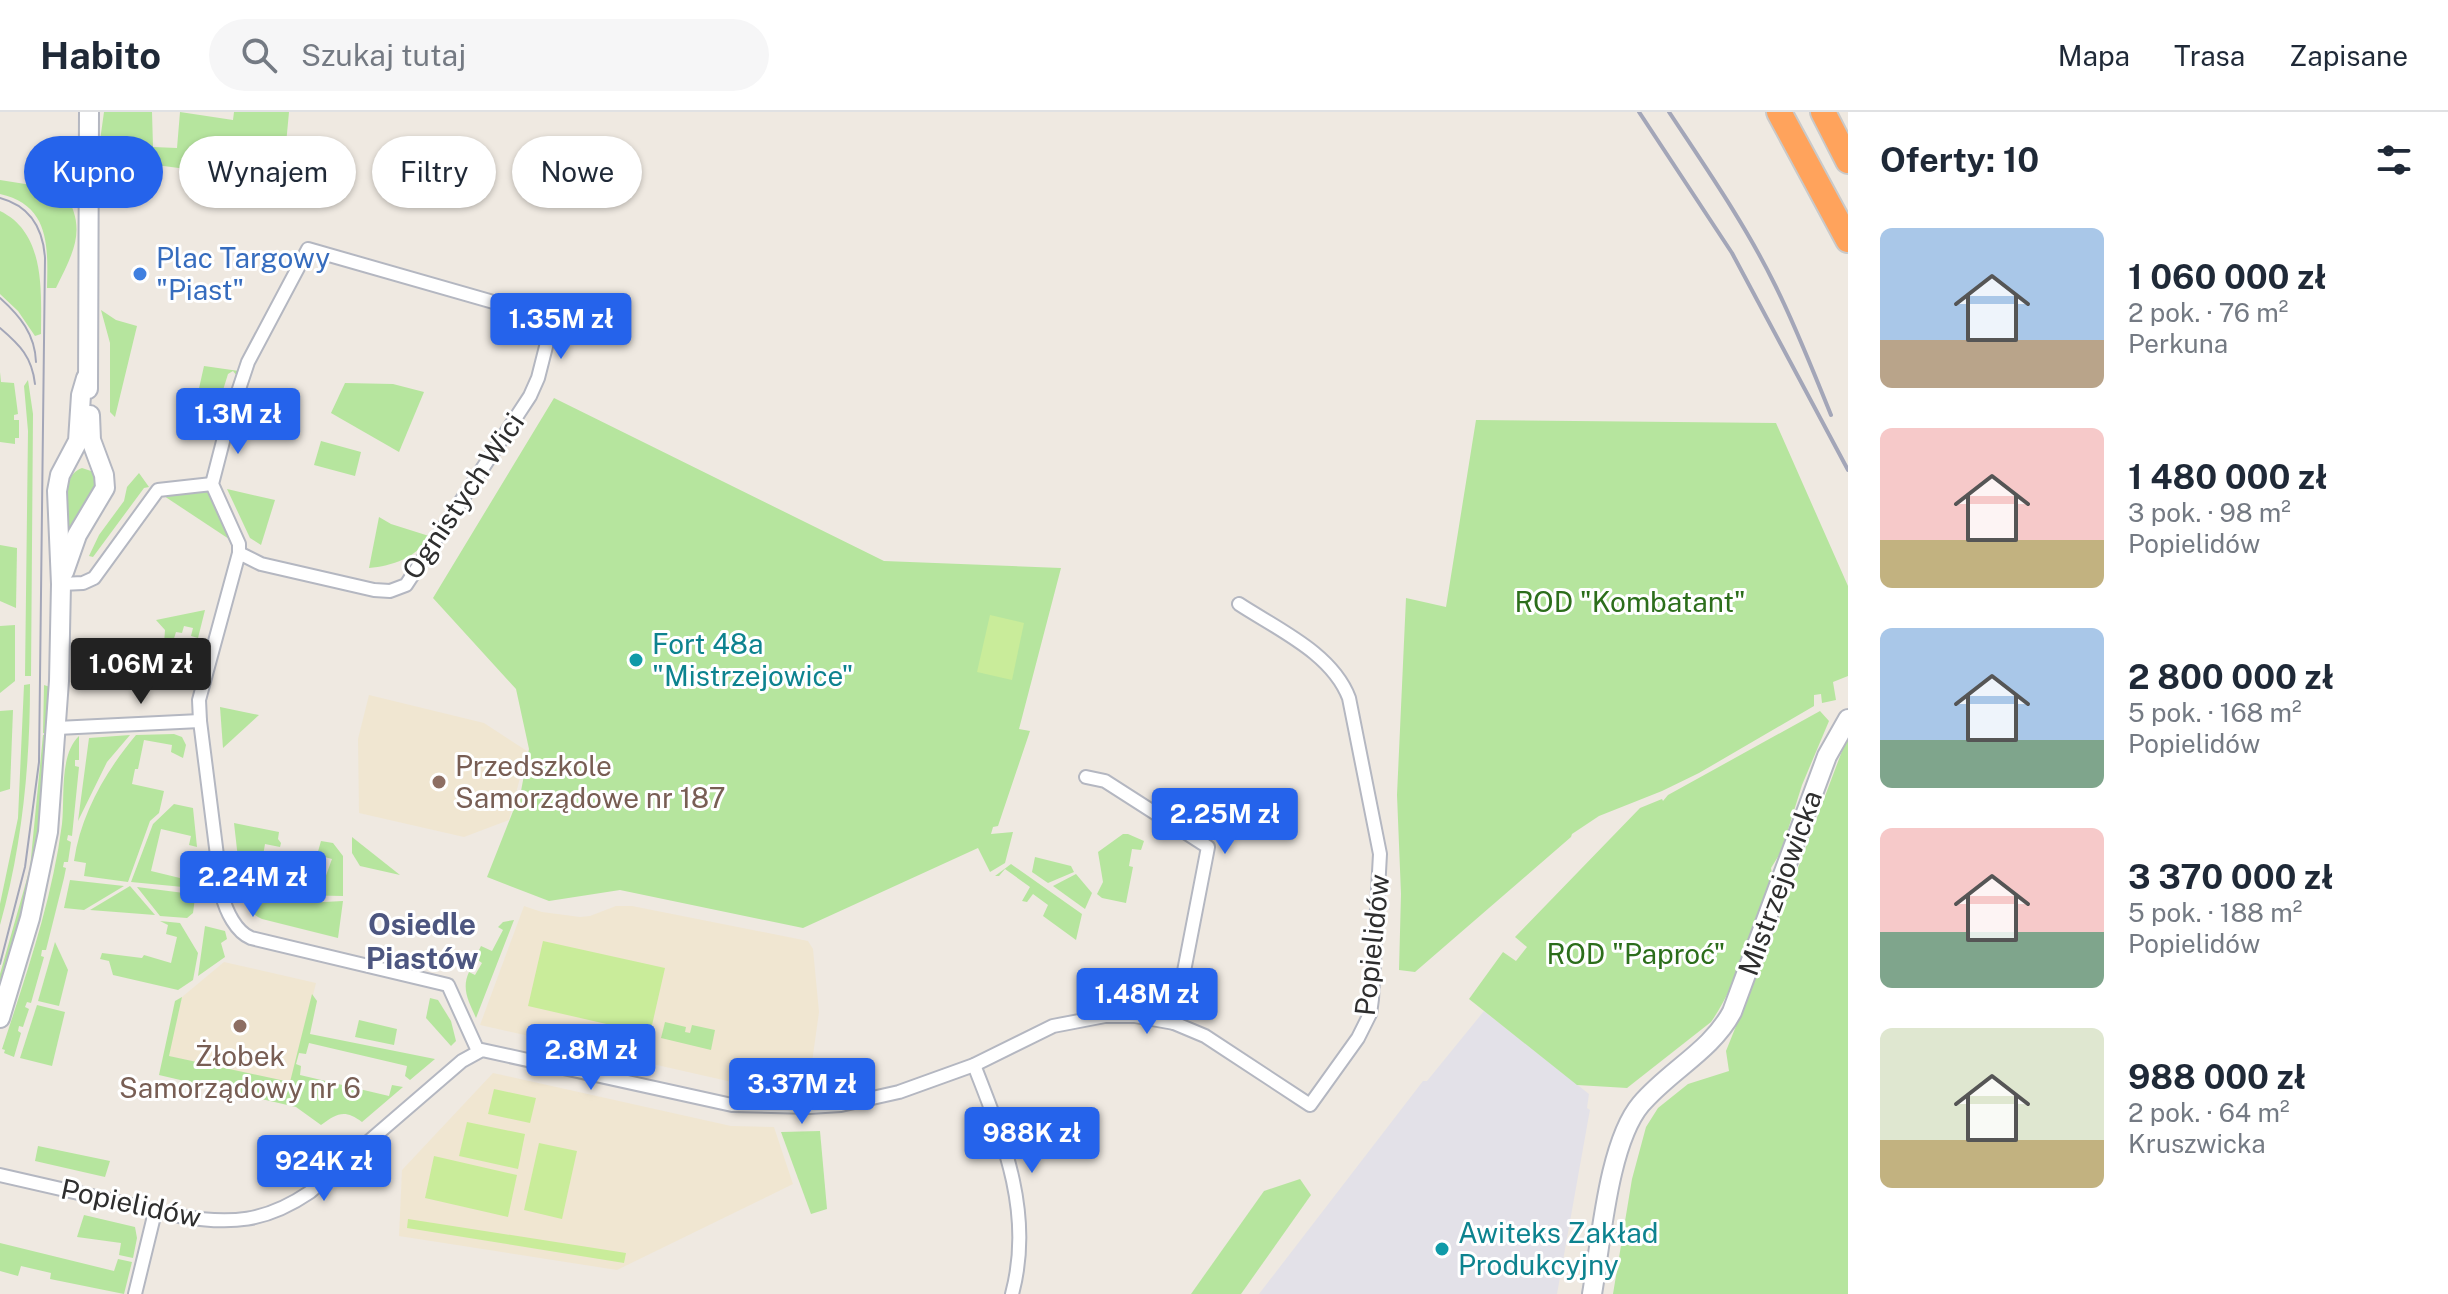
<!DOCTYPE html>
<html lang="pl">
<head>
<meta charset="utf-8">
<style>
	body { margin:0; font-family:"Public Sans",sans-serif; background:#f6f6f7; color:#1f2937; height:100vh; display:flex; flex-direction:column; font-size:30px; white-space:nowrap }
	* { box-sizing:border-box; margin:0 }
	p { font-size:26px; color:#747a83 }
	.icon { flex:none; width:44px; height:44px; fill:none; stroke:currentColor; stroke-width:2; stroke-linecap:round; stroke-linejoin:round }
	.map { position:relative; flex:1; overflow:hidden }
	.panel { display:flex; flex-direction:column; background:#fff; width:600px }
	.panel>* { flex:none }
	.hud { position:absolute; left:24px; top:24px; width:760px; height:72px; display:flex; gap:16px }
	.price { position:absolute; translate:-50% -68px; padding:0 18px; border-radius:8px; background:#2563eb; color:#fff; font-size:26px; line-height:52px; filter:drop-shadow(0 2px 4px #0008) }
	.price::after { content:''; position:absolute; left:50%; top:48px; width:24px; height:18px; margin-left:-12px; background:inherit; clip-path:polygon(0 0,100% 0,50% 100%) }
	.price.on { background:#222; color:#fff }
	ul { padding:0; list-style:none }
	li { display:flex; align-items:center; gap:24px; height:200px; padding:0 32px }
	li span { display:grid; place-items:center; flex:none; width:224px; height:160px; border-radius:12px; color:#555 }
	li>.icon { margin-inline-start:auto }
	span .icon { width:96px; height:96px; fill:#fffc; stroke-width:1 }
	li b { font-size:34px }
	h2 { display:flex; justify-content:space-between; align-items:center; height:96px; padding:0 32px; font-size:34px }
	.chip { padding:0 28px; border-radius:36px; background:#fff; box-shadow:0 2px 6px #0004; font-size:28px; line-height:72px }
	.chip.on { background:#2563eb; color:#fff }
	header { display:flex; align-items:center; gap:48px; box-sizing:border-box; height:112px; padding:0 40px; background:#fff; border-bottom:2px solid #e0e1e3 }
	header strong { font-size:38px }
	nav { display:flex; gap:44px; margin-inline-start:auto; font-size:28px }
	.search { width:560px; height:72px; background:#f6f6f7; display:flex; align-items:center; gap:20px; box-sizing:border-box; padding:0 28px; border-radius:44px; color:#747a83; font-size:30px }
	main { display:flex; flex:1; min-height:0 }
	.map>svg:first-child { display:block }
	.industrial { fill:#e3e1e8 }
	.education { fill:#f0e6d1 }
	.green { fill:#b6e59e }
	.pitch { fill:#c9ec9a }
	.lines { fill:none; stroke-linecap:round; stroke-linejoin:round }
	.street-casing { stroke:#b4b7c1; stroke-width:16 }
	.secondary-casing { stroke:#b4b7c1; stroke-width:22 }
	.highway-casing { stroke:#c9c9c9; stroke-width:28 }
	.street { stroke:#fff; stroke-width:12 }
	.secondary { stroke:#fff; stroke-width:18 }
	.highway { stroke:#ffa35c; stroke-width:24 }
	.tram { stroke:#a3a6b8; stroke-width:2 }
	.rail { stroke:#a3a6b8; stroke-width:4 }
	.shop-dot { fill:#3f7fe0; stroke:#fff; stroke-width:3 }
	.culture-dot { fill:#0f9aa8; stroke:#fff; stroke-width:3 }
	.education-dot { fill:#8d6e63; stroke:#fff; stroke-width:3 }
	.labels { text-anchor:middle; stroke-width:6; stroke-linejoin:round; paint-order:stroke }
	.shop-label { font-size:28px; fill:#366cbe; stroke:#fff; text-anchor:start }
	.street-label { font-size:28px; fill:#2e2e2e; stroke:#fff }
	.park-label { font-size:28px; fill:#2c6e1b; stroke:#fff }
	.culture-label { font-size:28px; fill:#0d838f; stroke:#fff; text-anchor:start }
	.education-label { font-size:28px; fill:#785e54; stroke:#fff; text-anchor:start }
	.neighbourhood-label { font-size:30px; font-weight:bold; fill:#4d5680; stroke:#fff }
</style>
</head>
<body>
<header>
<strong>Habito</strong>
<div class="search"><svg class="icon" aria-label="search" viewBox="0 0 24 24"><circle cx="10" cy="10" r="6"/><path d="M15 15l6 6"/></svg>Szukaj tutaj</div>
<nav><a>Mapa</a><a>Trasa</a><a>Zapisane</a></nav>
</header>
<main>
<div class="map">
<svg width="1848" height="1182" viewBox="0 0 1848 1182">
	<rect width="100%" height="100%" fill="#efe9e1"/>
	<polygon class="industrial" points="1484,899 1589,982 1587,996 1590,998 1589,1003 1557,1182 1259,1182 1423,969 1427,969"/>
	<g class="education">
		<polygon points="369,583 484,611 527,639 509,708 464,725 359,701 358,627"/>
		<polygon points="524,794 542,800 580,805 590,804 616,794 632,794 808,829 813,837 819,900 809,972 781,974 732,970 480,913"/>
		<polygon points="224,850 316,871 291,972 168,944 182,885"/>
		<polygon points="493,961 731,1014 774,1015 793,1072 617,1158 399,1124 402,1058"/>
	</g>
	<g class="green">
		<polygon points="104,0 152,0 153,35 177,36 180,0 233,8 234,0 289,0 282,75 239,64 141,51 142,43 129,41 128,48 98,43"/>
		<path d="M0,68l63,10c25,38 11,61 -7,98h-9c1,-41 3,-83 -47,-94z"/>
		<path d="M0,99c46,22 41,81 41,123l-6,2 -17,-25 -18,-17z"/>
		<polygon points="101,198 116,208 137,214 115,305 110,300 110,231"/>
		<polygon points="204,254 239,259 237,264 233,259 228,262 215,304 189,321"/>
		<polygon points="0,260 1,270 14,271 18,302 14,303 14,308 19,308 19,326 15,326 15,332 0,330"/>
		<polygon points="28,268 33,302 31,564 25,564 28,319 24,274"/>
		<polygon points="345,271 393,272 424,280 399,340 331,301"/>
		<polygon points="554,286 884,449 1061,456 1019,617 1030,619 998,714 993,715 991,722 1013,720 1005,751 990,760 978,736 803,816 620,778 549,789 487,765 521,679 529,637 516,577 433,486"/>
		<polygon points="1476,308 1776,311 1848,474 1848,564 1833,570 1836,588 1822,591 1821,582 1814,583 1814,594 1699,661 1662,679 1599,704 1572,722 1571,725 1415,860 1399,858 1401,782 1397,683 1406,486 1446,495"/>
		<polygon points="321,329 361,340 355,364 314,353"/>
		<path d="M82,356l12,4c9,23 -15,44 -28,62 0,-19 -7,-58 16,-66z"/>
		<polygon points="139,361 149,375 144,376 93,445 89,444 99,423 124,389 127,375"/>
		<polygon points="209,377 229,427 161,382"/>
		<polygon points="227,377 275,388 261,433 250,426"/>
		<path d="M379,405l12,7 38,12c-12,22 -37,30 -60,32z"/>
		<polygon points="0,433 17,436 16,496 0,489"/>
		<polygon points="205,498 198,526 191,524 193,516 184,514 182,521 176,520 172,533 164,532 165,518 156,508"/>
		<polygon points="15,513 15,569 0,581 0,514"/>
		<path d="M30,572c0,81 -8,163 -30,241v-21l18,-86 6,-133z"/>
		<polygon points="44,573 50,575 41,715 19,815 0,878 0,862 30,756 43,623 46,622 43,621"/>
		<polygon points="220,595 259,603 223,636"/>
		<polygon points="13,598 10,677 0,680 0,599"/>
		<path d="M1820,599l9,10 -27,64 -21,67 -10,16 1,6c-18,49 -31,105 -61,148l-84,66 -50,-3 -108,-86 34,-47 13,9 11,-14 -12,-10 125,-129 22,-9 1,2 5,-6z"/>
		<path d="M174,622l8,3 4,8 -3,13 -12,-6 1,-7 -28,-5 -6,29h-3l-3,15 32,7 -5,22 -9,8 -22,61 -44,-6 2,-13 -12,-2c7,-48 32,-90 62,-126z"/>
		<polygon points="130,623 107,650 78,709 89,626"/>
		<polygon points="1848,623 1848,1182 1613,1182 1632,1067 1646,1015 1658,996 1688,972 1729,959 1726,939 1777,812"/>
		<path d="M79,624v24h-4v6l4,1 -7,69 -4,-1 -1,5 4,2 -3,20h-4l-1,5 3,1 -2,10 -18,72h-4l-1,6 3,1 -13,46 -4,-1 -2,5 4,2 -6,18 -4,-1 -1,5 3,2 -7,24 -10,-4 1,-3 -3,-1c24,-74 50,-148 60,-225 3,-27 -3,-69 17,-88z"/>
		<polygon points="174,692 193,696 197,735 189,733 191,724 161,717 151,759 180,766 185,743 193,745 189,771 183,775 131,770 153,712"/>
		<polygon points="234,711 279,720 278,727 281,731 280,735 265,732 261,755 269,757 270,755 324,769 332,747 317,743 321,729 333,731 343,744 343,784 242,782"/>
		<polygon points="1123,722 1128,722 1144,729 1141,738 1132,737 1129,754 1133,755 1126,791 1102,786 1097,782 1103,770 1098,740"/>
		<polygon points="352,725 400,763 360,754 352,741"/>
		<polygon points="1035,745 1071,754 1074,760 1048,771 1032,760"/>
		<polygon points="1011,752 1082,802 1076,828 1043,804 1048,793 1033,782 1027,790 1022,789 1030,775 1005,757 999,764 995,764"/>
		<polygon points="1076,762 1092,781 1085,797 1053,774"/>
		<polygon points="70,768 124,774 84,798 64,796"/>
		<polygon points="130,774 155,803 90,798"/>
		<polygon points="137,775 184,781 187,785 196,778 193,801 187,806 160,804"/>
		<path d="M245,787l60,4 38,-2 -5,37 -76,-19c-8,-4 -18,-11 -17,-20z"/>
		<path d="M514,808l-38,98c-7,-16 -15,-29 -7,-46l6,3 7,-12 -7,-5 6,-12 11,5 11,-21 -5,-3 5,-5z"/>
		<polygon points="160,809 180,811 198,841 193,868 178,878 113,863 109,849 100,847 102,841 142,846 144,843 171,851 177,825 166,822 168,813"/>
		<polygon points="205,814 225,819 227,827 221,831 225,845 198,864"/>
		<polygon points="55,830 68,858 59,894 38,889"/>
		<path d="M312,882l5,7 -7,33 125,25 -25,21 -5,-4 2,-10 -98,-23 -3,11 -7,-1 -3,11 5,2 -1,9 89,21 3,-11 11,2 -41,35c-17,-13 -25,-9 -41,3l-25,-18 -137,-32 16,-74 7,-4 -13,59 121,26z"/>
		<polygon points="430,886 438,888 451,909 456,929 451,934 426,906"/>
		<polygon points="37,893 65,900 52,954 20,946"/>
		<polygon points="359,908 397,917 394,933 355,925"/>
		<polygon points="665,910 686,915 685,920 690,921 692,913 715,918 711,938 661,926"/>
		<polygon points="820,1019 827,1097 811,1102 781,1020"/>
		<polygon points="38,1034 110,1049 105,1065 35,1049"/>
		<polygon points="1300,1067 1311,1083 1241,1182 1191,1182 1264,1079"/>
		<polygon points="84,1103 135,1115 137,1126 133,1146 119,1143 121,1131 77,1125"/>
		<polygon points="0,1131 114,1159 118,1147 132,1150 124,1182 50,1167 51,1161 21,1154 18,1164 0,1159"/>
	</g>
	<g class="pitch">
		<polygon points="990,503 1024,511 1012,568 977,560"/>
		<polygon points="543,829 665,856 650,922 528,894"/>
		<polygon points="494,977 536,986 530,1011 488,1002"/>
		<polygon points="467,1010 525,1022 518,1057 459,1044"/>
		<polygon points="539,1031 577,1039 562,1107 524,1098"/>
		<polygon points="434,1044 517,1063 508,1105 425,1086"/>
		<polygon points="408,1107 626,1141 624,1151 407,1116"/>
	</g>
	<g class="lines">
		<g class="street-casing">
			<g id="street">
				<path d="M239,441l22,11 113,26 16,1 16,-6 124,-189 8,-18 15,-59 -245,-70 -60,113 -20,60 -16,62 27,60v9l-40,147 1,21 22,174c4,16 14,37 29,43l197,47 30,66"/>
				<polyline points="61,472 83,471 94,466 158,378 212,372"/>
				<polyline points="57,616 200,609"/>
				<polyline points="1086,665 1105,669 1208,735 1174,911"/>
				<path d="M974,953c29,74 60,148 38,229"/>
				<path d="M0,1063l179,41c52,9 87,6 131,-24l152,-131 20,-11 250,55 77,2 32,-2 58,-13 75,-27 79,-39 52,-10h30l39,7 31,13 105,69 48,-67 12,-24 2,-15 8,-145 -31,-156c-17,-45 -72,-69 -110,-94"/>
				<polyline points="135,1182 155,1100"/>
			</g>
		</g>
		<g class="secondary-casing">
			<g id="secondary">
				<polyline points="88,277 89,0"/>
				<polyline points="64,460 77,423 105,376 104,363 91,328 90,303"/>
				<polyline points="0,906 30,806 48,720 59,569 61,472 57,379 60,363 78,329 81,283 86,266"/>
				<path d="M1592,1182c9,-51 16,-151 49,-190 29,-34 70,-53 91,-92l95,-256 21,-37"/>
			</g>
		</g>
		<g class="highway-casing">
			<g id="highway">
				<polyline points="1779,0 1848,128"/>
				<polyline points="1823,0 1848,49"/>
			</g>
		</g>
		<use href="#street" class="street"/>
		<use href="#secondary" class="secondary"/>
		<use href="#highway" class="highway"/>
		<g class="tram">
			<path d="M0,86c30,8 43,30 45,60l-6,504 -14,105 -25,97"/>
			<path d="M0,186c20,18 35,36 36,64"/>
			<path d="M0,216c20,17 32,29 35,56"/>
		</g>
		<g class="rail">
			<polyline points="1639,0 1732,141 1848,358"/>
			<path d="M1669,0c37,56 76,112 106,173 21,42 38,86 56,130"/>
		</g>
	</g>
	<circle class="shop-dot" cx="140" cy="162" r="8"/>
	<g class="culture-dot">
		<circle cx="636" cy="548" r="8"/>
		<circle cx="1442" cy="1137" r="8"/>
	</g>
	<g class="education-dot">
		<circle cx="439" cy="670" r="8"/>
		<circle cx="240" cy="914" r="8"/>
	</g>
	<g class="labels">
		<g class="shop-label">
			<text x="156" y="156">Plac Targowy<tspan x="156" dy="32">"Piast"</tspan></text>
		</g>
		<g class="street-label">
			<text transform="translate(463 384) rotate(-56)" y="10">Ognistych Wici</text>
			<text transform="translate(1780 771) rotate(-70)" y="10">Mistrzejowicka</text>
			<text transform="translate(1372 833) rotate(-84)" y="10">Popielidów</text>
			<text transform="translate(131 1091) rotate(12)" y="10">Popielidów</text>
		</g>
		<g class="park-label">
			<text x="1630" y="500">ROD "Kombatant"</text>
			<text x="1636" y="852">ROD "Paproć"</text>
		</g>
		<g class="culture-label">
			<text x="652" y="542">Fort 48a<tspan x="652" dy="32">"Mistrzejowice"</tspan></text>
			<text x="1458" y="1131">Awiteks Zakład<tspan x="1458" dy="32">Produkcyjny</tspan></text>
		</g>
		<g class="education-label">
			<text x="455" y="664">Przedszkole<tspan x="455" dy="32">Samorządowe nr 187</tspan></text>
			<text x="240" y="954" text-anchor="middle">Żłobek<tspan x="240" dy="32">Samorządowy nr 6</tspan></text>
		</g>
		<g class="neighbourhood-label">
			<text x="422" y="823">Osiedle<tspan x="422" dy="34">Piastów</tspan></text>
		</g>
	</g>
</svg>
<b class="price" style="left:561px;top:249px">1.35M zł</b>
<b class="price" style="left:238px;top:344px">1.3M zł</b>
<b class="price on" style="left:141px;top:594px">1.06M zł</b>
<b class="price" style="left:1225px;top:744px">2.25M zł</b>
<b class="price" style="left:253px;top:807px">2.24M zł</b>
<b class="price" style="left:1147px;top:924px">1.48M zł</b>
<b class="price" style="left:591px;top:980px">2.8M zł</b>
<b class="price" style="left:802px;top:1014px">3.37M zł</b>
<b class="price" style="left:1032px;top:1063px">988K zł</b>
<b class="price" style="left:324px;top:1091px">924K zł</b>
<div class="hud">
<a class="chip on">Kupno</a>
<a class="chip">Wynajem</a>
<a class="chip">Filtry</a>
<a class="chip">Nowe</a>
</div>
</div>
<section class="panel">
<h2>Oferty: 10<svg class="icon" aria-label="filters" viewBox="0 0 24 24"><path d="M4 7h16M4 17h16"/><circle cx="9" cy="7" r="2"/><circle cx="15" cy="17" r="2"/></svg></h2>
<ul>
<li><span style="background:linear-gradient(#a9c7e8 70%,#b9a48a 0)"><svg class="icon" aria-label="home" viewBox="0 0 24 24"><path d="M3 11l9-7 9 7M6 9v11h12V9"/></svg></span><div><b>1 060 000 zł</b><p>2 pok. · 76 m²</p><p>Perkuna</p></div></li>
<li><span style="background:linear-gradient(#f6c9c9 70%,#c2b280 0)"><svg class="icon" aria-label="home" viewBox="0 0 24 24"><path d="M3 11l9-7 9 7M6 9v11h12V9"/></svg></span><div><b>1 480 000 zł</b><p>3 pok. · 98 m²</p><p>Popielidów</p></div></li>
<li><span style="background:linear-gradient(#a9c7e8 70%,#7fa58c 0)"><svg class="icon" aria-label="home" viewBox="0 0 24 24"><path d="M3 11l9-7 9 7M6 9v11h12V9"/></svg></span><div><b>2 800 000 zł</b><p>5 pok. · 168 m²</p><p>Popielidów</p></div></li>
<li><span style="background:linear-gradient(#f6c9c9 65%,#7fa58c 0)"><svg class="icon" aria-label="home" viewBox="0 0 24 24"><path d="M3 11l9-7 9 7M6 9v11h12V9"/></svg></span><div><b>3 370 000 zł</b><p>5 pok. · 188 m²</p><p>Popielidów</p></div></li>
<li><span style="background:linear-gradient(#dfe7d0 70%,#c2b280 0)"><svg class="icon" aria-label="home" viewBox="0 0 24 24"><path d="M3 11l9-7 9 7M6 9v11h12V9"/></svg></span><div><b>988 000 zł</b><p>2 pok. · 64 m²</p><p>Kruszwicka</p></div></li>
</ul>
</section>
</main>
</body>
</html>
